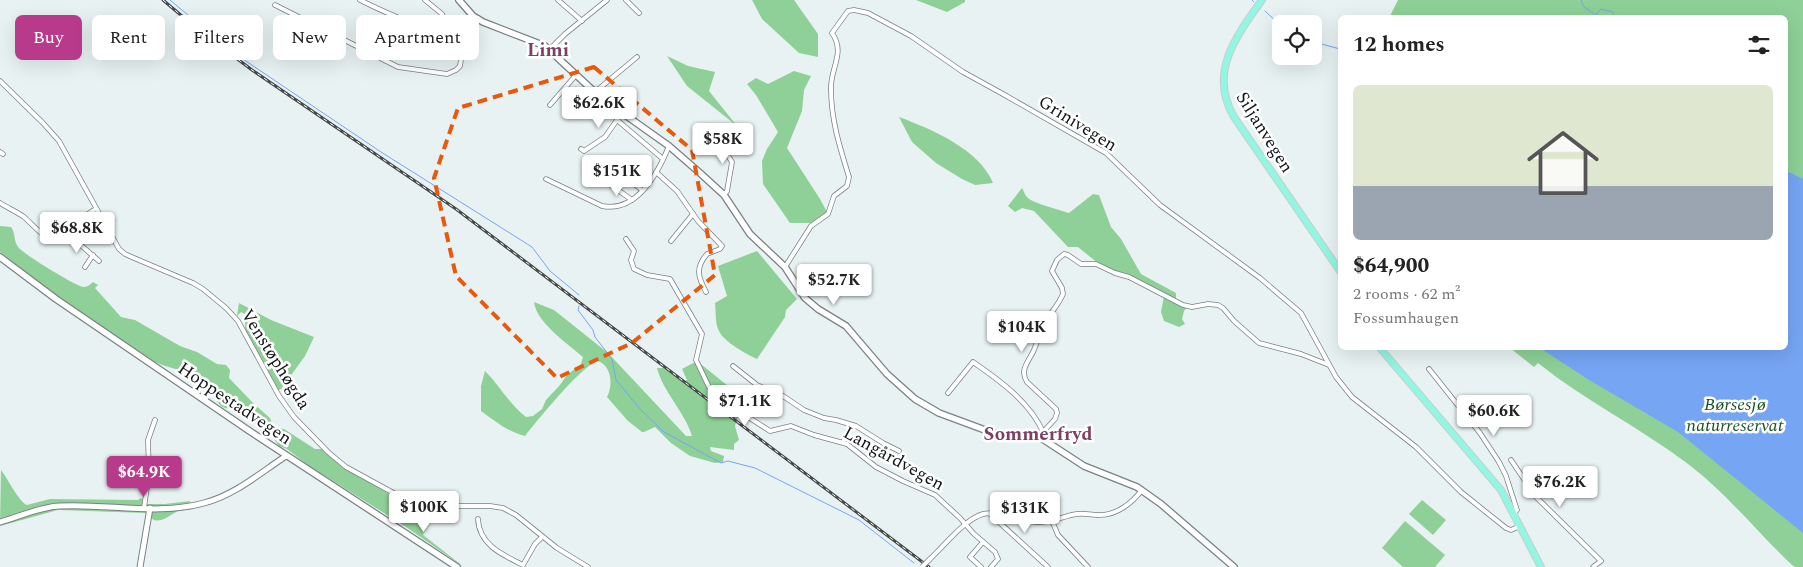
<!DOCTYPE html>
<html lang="en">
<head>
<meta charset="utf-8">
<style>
	body { margin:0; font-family:Spectral,serif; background:#f2f2f2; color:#222; height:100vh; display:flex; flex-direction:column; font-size:19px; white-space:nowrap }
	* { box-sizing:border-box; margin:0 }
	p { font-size:16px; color:#767676 }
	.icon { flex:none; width:28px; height:28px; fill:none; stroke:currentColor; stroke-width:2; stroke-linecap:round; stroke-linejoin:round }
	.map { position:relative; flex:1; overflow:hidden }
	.details { position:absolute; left:1338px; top:15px; width:450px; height:335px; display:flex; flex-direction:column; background:#fff; border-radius:8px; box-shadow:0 5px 20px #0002 }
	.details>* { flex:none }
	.hud { position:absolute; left:15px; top:15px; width:475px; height:45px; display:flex; gap:10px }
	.fabs { position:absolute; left:1272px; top:15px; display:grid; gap:10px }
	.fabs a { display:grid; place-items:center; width:50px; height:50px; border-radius:8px; background:#fff; box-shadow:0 5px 20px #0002; font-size:25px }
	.price { position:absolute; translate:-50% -42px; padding:0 11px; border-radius:5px; background:#fff; color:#222; font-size:16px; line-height:32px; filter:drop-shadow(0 1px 2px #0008) }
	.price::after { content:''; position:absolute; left:50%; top:30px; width:15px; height:11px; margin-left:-8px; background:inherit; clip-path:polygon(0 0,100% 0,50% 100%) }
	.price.selected { background:#b83b8b; color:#fff }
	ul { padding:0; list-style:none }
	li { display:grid; align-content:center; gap:10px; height:265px; padding:0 15px }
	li+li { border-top:1px solid #e0e0e0 }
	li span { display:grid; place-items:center; height:155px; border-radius:8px; color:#555 }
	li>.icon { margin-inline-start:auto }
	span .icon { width:90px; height:90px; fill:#fffc; stroke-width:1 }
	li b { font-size:21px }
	h2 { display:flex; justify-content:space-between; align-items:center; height:60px; padding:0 15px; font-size:21px }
	.tag { padding:0 18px; border-radius:8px; background:#fff; box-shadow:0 5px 20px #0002; font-size:18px; line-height:45px }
	.tag.selected { background:#b83b8b; color:#fff }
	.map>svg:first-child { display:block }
	.green { fill:#8ed097 }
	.water { fill:#76a5f4 }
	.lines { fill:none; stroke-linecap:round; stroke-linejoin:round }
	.stream { stroke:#76a5f4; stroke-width:1 }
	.minor-casing { stroke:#798283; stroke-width:5.5 }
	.tertiary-casing { stroke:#798283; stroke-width:7 }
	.secondary-casing { stroke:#798283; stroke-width:8 }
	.primary-casing { stroke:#cbcccc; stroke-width:8 }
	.minor { stroke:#fff; stroke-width:4 }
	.tertiary { stroke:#fff; stroke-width:5 }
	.secondary { stroke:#fff; stroke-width:5.5 }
	.primary { stroke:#91f6e2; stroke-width:6 }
	.rail-casing { stroke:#45494a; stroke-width:3 }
	.rail { stroke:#fff; stroke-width:1; stroke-dasharray:4; stroke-linecap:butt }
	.minor-bridge-casing { stroke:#798283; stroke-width:5.5; stroke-linecap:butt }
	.minor-bridge { stroke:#fff; stroke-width:4 }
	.marked { fill:none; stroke:#e8590c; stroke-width:4; stroke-dasharray:10 6; stroke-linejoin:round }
	.labels { text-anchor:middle; stroke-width:5; stroke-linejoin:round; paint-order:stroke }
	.street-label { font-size:18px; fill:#131616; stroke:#fff }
	.park-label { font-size:18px; font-style:italic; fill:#185125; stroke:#fff }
	.neighbourhood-label { font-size:19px; font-weight:bold; fill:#7e3f64; stroke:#fff }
</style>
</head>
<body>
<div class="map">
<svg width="1803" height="567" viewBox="0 0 1803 567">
	<rect width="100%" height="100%" fill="#e8f2f3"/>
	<g class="green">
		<polygon points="752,0 794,0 818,34 818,57 799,53 762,19"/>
		<polygon points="916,0 965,0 965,2 947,12"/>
		<path d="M1398,0h405v567h-8l-3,-2c-36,-34 -68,-75 -108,-104 -47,-35 -100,-61 -146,-98l-4,4 -24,-19h275v-330h-396z"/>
		<polygon points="667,56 688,66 715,72 709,91 737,126 687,86"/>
		<polygon points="794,71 811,76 804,90 802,111 787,148 820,199 828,214 814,223 790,223 763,184 762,161 767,149 778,132 756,95 747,84 756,78 768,84"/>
		<path d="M899,117c32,12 80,32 94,66l-18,2 -13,-6 -26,-16 -24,-21z"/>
		<path d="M1022,188c2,3 3,8 6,10 5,5 32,12 41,15l24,-19 6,1 12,32 10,12 20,35 35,19v7l12,6 -4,5 -2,8 3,5 -6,3 -15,-6 -3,-9 3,-16 -60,-28 -26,-21h-10l-34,-36 -12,-3 -7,4 -7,-6z"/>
		<path d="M0,226l11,1c5,6 2,15 8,21 6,7 55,37 64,39 4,0 7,-2 10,-5l5,3 -3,3 26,29 14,3 45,26 17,6 20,12 9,1 4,5 -1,8 2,2 23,24 16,14 2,6 4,3 8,2 31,20h7l20,17 69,41 14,3 10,-1 -2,7 -10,19 41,32 -58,-40 -98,-62 -21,-16 -8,-3 -5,-7 -36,-29 -13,-2 -4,-2 -9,-11c0,-2 2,-5 1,-8 -5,-13 -45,-18 -58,-25l-107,-72 -48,-38z"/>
		<path d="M757,251l40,48 -11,11 -1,7 -28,42c-11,-5 -33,-17 -38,-28 -4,-7 -3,-19 -4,-28l12,-7 -9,-30z"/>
		<path d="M534,302l20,8 54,43 63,67 15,16h6c-7,-24 -29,-44 -35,-68h7l19,14 4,-2 -5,-11 15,-8 46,37 6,11 -4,6 -7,1 -3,10 4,14 -5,4v6l-24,-3 1,4 13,5 -1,6 -8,1 -25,-7 -19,-13 -16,-16 -11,5h-2l-14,-11 -21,-24c6,-11 5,-31 -9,-36 -16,4 -60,59 -73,75 -17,-4 -30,-15 -44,-25v-25l4,-15c15,15 24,33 41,46l7,-1 9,-7 4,-9 14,-15 7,-10 14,-11 2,-7c-15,-13 -47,-35 -49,-55z"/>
		<polygon points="239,303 271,320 314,337 305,356 281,389 278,390 245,332 245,321 249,316 241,312 237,316"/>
		<path d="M1,470c7,9 18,32 26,35l23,-6 88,1 3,-2 5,6h19l25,-3v7c-4,1 -9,1 -12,3 -12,6 -21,17 -32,2l-88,-3 -58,16z"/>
		<polygon points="1422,500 1446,520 1433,535 1409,514"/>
		<polygon points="1405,521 1445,555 1435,567 1403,567 1382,548"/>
	</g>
	<polygon class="water" points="1785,170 1803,179 1803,533 1678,432 1589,380 1540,348 1785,348"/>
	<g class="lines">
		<g class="stream">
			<polyline points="170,0 231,51 381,152 532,247 550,271 579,295"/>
			<polyline points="1252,0 1254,2"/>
			<polyline points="1581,0 1584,7 1596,15 1601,9 1613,12 1614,18"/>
			<polyline points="1265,11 1281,26"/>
			<polyline points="1314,42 1340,49"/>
			<polyline points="579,306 578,310 593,330 595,337 612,359 616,380 641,410 664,432 721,463 728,461 755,468 859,520 914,563"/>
		</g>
		<g class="minor-casing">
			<g id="minor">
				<path d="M360,0c20,10 73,35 94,32 10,-2 17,-8 24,-14"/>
				<polyline points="558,0 582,21"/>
				<polyline points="626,0 639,13"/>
				<polyline points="275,5 398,67 447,74 456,70 460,66 462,53 460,49 452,39 442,14 425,0"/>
				<polyline points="550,49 565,34 607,0"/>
				<polyline points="0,81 43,123 59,141 119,249 125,254 134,258 193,283 203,289 226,308 238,321 279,396 294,417 328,452 346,467 412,503 425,506 490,506 503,508 516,515 557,548 588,567"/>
				<polyline points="595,92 637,57"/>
				<polyline points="550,105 576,75"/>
				<polyline points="622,112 617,120 663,159"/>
				<polyline points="717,138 732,162 727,191 724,195"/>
				<polyline points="581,149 584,151 605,137 617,120"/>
				<polyline points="0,152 3,154"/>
				<polyline points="603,159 642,190"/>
				<path d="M656,172l21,19 21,30 24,25 -2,3 -13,5c-12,14 -9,23 -1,38"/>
				<polyline points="601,178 632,200"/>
				<path d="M546,179l56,27c35,7 56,-33 67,-60"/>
				<polyline points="630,180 643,163"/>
				<path d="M0,203c8,5 17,9 24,14 12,10 25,31 43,18 12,-8 14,-19 29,-26"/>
				<polyline points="68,234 99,261"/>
				<polyline points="626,239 634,251 631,260 634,269 647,275 670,279 702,334 696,360 709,387 717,397 770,431 791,426 814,435 847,444 876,467 903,481 935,495 960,518 974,534 995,552 998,559 991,567"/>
				<polyline points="671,241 693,214"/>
				<polyline points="85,267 93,255"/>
				<path d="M785,267l26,-41 17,-12 6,-18 13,-10 2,-9c-9,-29 -18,-57 -18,-88 -1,-21 15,-36 1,-56l16,-22 6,-1 14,3 43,23 52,36 40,22 103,59 54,52 100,73 41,35 35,64 16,20 64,50 45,45 45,36 5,2 9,-4"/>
				<polyline points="733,366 757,385 783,396 804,410 824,418 836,420 856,426 883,443 899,451"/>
				<polyline points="1429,369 1480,433 1499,462 1506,476 1517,510 1514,513"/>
				<path d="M948,393l25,-31c26,18 57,40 70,70l-2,5"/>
				<path d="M1043,432l12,-13 2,-6 -1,-4 -29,-27c-8,-12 2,-21 7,-32 4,-10 6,-20 12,-29 5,-9 13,-17 17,-27l-1,-6 -10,-17 5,-11 7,-6 4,1 13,9h15l19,9 14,4 54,28 9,2 16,-3 10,1 5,3 11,13 25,22 42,11 28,11"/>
				<polyline points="843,442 852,425"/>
				<polyline points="1511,460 1536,497 1601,561 1593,567"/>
				<polyline points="144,508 149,473 148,440 155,420"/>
				<polyline points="990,514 1048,567"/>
				<path d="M478,519c1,26 25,36 45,46l12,-21 7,-7"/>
				<polyline points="1052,521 1058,535 1088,567"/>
				<path d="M930,559c14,-13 35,-40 53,-45 14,-4 37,7 53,8 15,1 27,-6 41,-8 8,-1 16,1 23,1 17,0 32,-12 42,-25"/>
				<polyline points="981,567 970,557 983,542"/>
			</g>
		</g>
		<g class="tertiary-casing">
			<g id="tertiary">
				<path d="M0,522c19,-5 39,-15 59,-16 48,-3 98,10 145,-3 31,-8 56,-30 82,-47"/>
				<polyline points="140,567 150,508"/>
			</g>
		</g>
		<g class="secondary-casing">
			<g id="secondary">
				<polyline points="459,0 473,16 483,22 545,46 600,97 669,146 700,173 724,195 750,234 785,267 805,298 818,309 846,326 887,374 915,399 939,413 993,433 1008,435 1028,434 1038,436 1084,466 1137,487 1161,504 1234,567"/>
				<polyline points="0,257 56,299 251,432 457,567"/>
			</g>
		</g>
		<g class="primary-casing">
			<g id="primary">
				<path d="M1262,0c-26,36 -54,73 -28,117l106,154"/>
				<polyline points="1380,348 1501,490 1541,567"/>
			</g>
		</g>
		<use href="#minor" class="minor"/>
		<use href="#tertiary" class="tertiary"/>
		<use href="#secondary" class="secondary"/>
		<use href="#primary" class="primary"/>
		<g class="rail-casing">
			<polyline id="rail" points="163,0 195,27 252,70 456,209 929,567"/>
		</g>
		<use href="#rail" class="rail"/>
		<g class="minor-bridge-casing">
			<polyline id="minor-bridge" points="922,567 930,559"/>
		</g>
		<use href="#minor-bridge" class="minor-bridge"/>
	</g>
	<path class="marked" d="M594,67l98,83 23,125 -83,68 -75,35 -101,-102 -22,-98 24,-70z"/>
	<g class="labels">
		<g class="street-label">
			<text transform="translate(1078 123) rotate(32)" y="6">Grinivegen</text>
			<text transform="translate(1265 132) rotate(58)" y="6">Siljanvegen</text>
			<text transform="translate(276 359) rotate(58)" y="6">Venstøphøgda</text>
			<text transform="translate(235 403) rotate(34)" y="6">Hoppestadvegen</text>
			<text transform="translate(894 458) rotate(29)" y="6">Langårdvegen</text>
		</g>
		<g class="park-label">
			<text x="1735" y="410">Børsesjø<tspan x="1735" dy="21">naturreservat</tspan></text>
		</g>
		<g class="neighbourhood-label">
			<text x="548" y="56">Limi</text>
			<text x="1038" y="440">Sommerfryd</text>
		</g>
	</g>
</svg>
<div class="fabs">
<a><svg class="icon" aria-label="locate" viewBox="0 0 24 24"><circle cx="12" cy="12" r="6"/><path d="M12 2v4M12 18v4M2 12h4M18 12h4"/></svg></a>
</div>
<b class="price" style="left:599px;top:129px">$62.6K</b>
<b class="price" style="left:723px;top:165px">$58K</b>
<b class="price" style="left:617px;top:197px">$151K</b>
<b class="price" style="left:77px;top:254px">$68.8K</b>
<b class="price" style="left:834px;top:306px">$52.7K</b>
<b class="price" style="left:1022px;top:353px">$104K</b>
<b class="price" style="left:745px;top:427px">$71.1K</b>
<b class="price" style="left:1494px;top:437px">$60.6K</b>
<b class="price selected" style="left:144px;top:498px">$64.9K</b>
<b class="price" style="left:1560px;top:508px">$76.2K</b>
<b class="price" style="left:424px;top:533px">$100K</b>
<b class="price" style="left:1025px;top:534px">$131K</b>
<div class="hud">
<a class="tag selected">Buy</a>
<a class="tag">Rent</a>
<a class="tag">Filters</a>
<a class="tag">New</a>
<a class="tag">Apartment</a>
</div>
<section class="details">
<h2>12 homes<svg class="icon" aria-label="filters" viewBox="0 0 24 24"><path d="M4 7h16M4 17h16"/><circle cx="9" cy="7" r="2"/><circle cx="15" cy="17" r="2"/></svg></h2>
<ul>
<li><span style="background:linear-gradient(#dfe7d0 65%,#9aa5b1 0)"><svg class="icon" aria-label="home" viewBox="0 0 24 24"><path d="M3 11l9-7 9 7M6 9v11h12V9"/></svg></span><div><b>$64,900</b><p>2 rooms · 62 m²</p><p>Fossumhaugen</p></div></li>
</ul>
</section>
</div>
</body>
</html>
